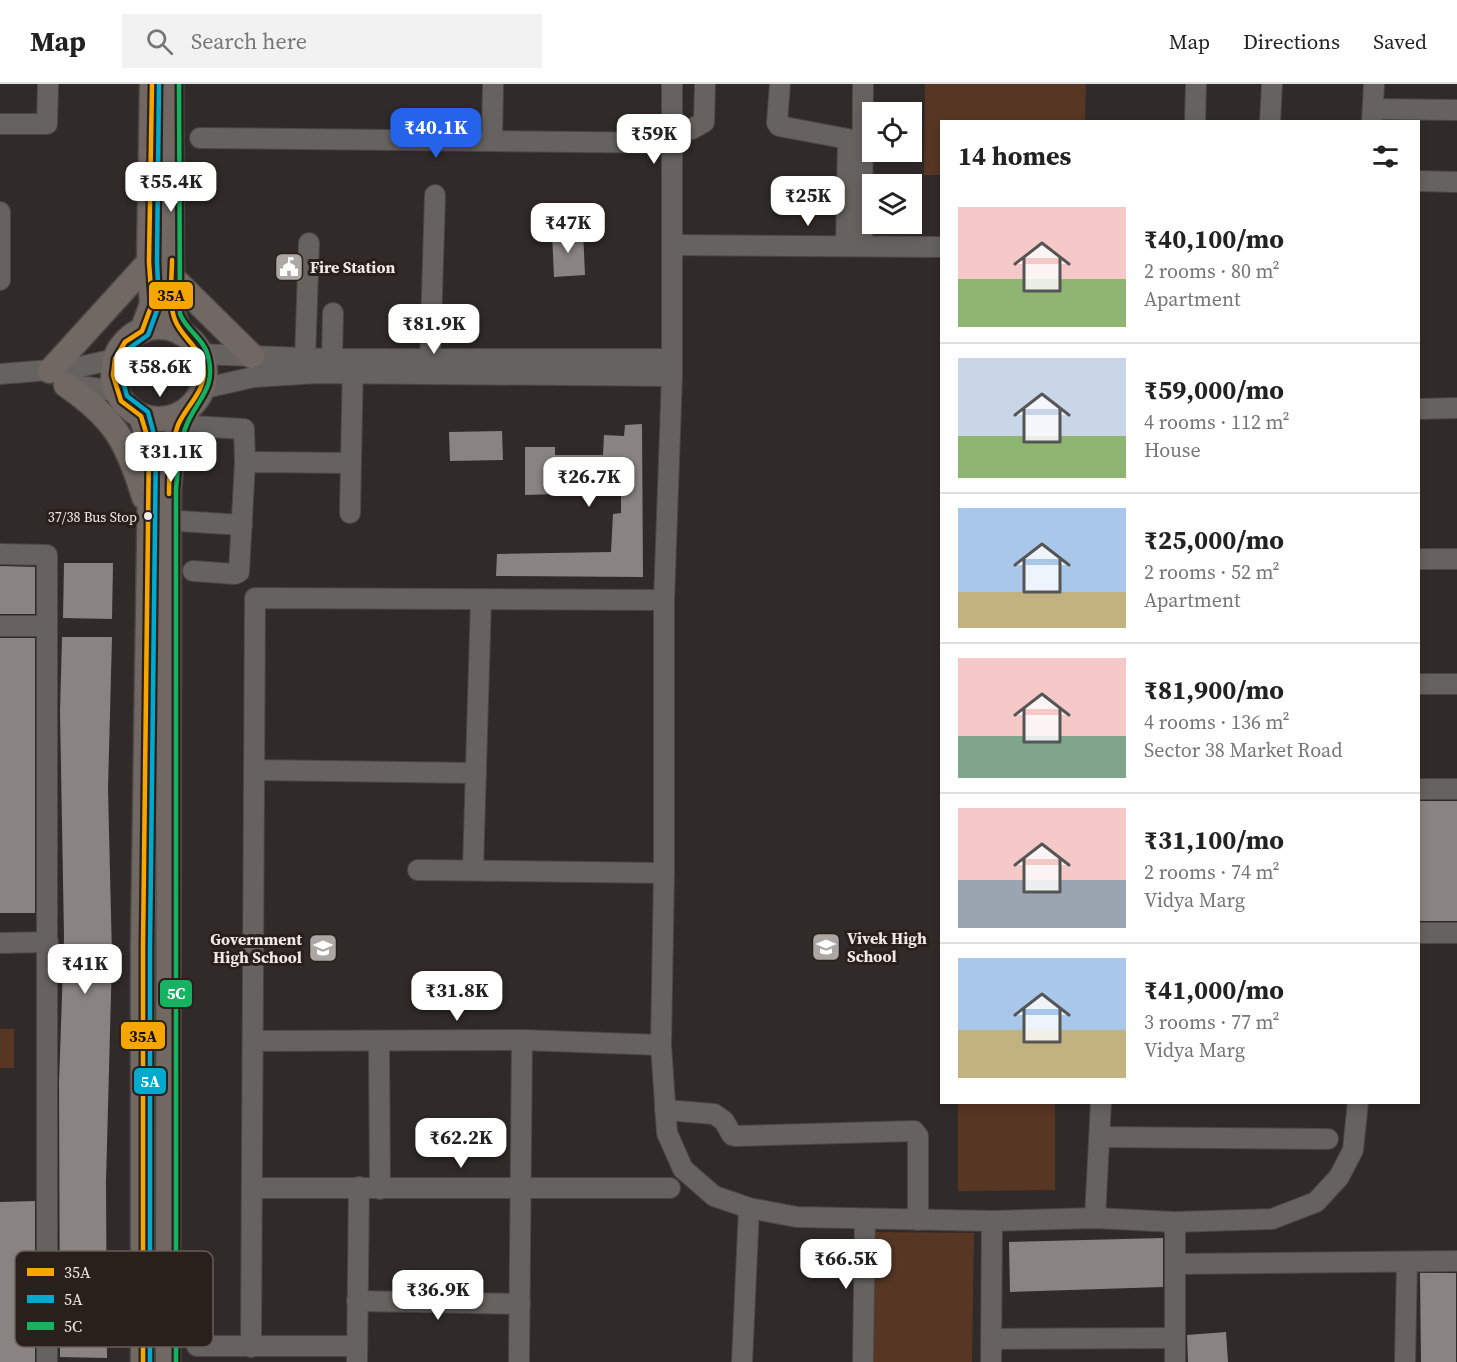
<!DOCTYPE html>
<html lang="en">
<head>
<meta charset="utf-8">
<style>
	body { margin:0; font-family:"Source Serif 4",serif; background:#f2f2f2; color:#222; height:100vh; display:flex; flex-direction:column; font-size:22px; white-space:nowrap }
	* { box-sizing:border-box; margin:0 }
	p { font-size:20px; color:#767676 }
	.icon { flex:none; width:33px; height:33px; fill:none; stroke:currentColor; stroke-width:2; stroke-linecap:round; stroke-linejoin:round }
	.map { position:relative; flex:1; overflow:hidden }
	.panel { position:absolute; left:940px; top:36px; width:480px; height:984px; display:flex; flex-direction:column; background:#fff; border-radius:0px; box-shadow:0 3px 9px #0003 }
	.panel>* { flex:none }
	.controls { position:absolute; left:862px; top:18px; display:grid; gap:12px }
	.controls a { display:grid; place-items:center; width:60px; height:60px; border-radius:0px; background:#fff; box-shadow:0 3px 9px #0003; font-size:30px }
	.price { position:absolute; translate:-50% -51px; padding:0 14px; border-radius:12px; background:#fff; color:#222; font-size:20px; line-height:39px; filter:drop-shadow(0 2px 3px #0008) }
	.price::after { content:''; position:absolute; left:50%; top:36px; width:18px; height:14px; margin-left:-9px; background:inherit; clip-path:polygon(0 0,100% 0,50% 100%) }
	.price.on { background:#2563eb; color:#fff }
	ul { padding:0; list-style:none }
	li { display:flex; align-items:center; gap:18px; height:150px; padding:0 18px }
	li+li { border-top:2px solid #e0e0e0 }
	li span { display:grid; place-items:center; flex:none; width:168px; height:120px; border-radius:0px; color:#555 }
	li>.icon { margin-inline-start:auto }
	span .icon { width:72px; height:72px; fill:#fffc; stroke-width:1 }
	li b { font-size:26px }
	h2 { display:flex; justify-content:space-between; align-items:center; height:72px; padding:0 18px; font-size:26px }
	header { display:flex; align-items:center; gap:36px; box-sizing:border-box; height:84px; padding:0 30px; background:#fff; border-bottom:2px solid #e0e0e0 }
	header strong { font-size:28px }
	nav { display:flex; gap:33px; margin-inline-start:auto; font-size:21px }
	.search { width:420px; height:54px; background:#f2f2f2; display:flex; align-items:center; gap:15px; box-sizing:border-box; padding:0 21px; border-radius:0px; color:#767676; font-size:22px }
	.map>svg:first-child { display:block }
	.green { fill:#573624 }
	.building { fill:#898481 }
	.lines { fill:none; stroke-linecap:round; stroke-linejoin:round }
	.minor-casing { stroke:#4b4745; stroke-width:22 }
	.major-casing { stroke:#4b4745; stroke-width:27 }
	.minor { stroke:#66625f; stroke-width:20 }
	.major { stroke:#716864; stroke-width:24 }
	.bus-1-casing { stroke:#29201b; stroke-width:9 }
	.bus-2-casing { stroke:#29201b; stroke-width:9 }
	.bus-3-casing { stroke:#29201b; stroke-width:9 }
	.bus-1 { stroke:#f7a600; stroke-width:4.5 }
	.bus-2 { stroke:#00a9ce; stroke-width:4.5 }
	.bus-3 { stroke:#13b361; stroke-width:4.5 }
	.bus-dot { fill:#f0eae7; stroke:#29201b; stroke-width:2 }
	.labels { text-anchor:middle; stroke-width:6; stroke-linejoin:round; paint-order:stroke }
	.bus-label { font-size:14px; fill:#f0eae7; stroke:#29201b; text-anchor:end }
	.poi-label { font-size:16px; font-weight:bold; fill:#f0eae7; stroke:#29201b; text-anchor:start }
	.key { fill:#29201b; stroke:#655d58; stroke-width:1.5 }
	.key-label { font-size:16px; fill:#f0eae7 }
	.line-badge { stroke:#29201b; stroke-width:2 }
	.badge-label { font-size:16px; text-anchor:middle; font-weight:bold; fill:#fff }
	.pale-badge-label { font-size:16px; text-anchor:middle; font-weight:bold; fill:#111 }
</style>
</head>
<body>
<header>
<strong>Map</strong>
<div class="search"><svg class="icon" aria-label="search" viewBox="0 0 24 24"><circle cx="10" cy="10" r="6"/><path d="M15 15l6 6"/></svg>Search here</div>
<nav><a>Map</a><a>Directions</a><a>Saved</a></nav>
</header>
<div class="map">
<svg width="1457" height="1278" viewBox="0 0 1457 1278">
	<rect width="100%" height="100%" fill="#302b28"/>
	<g class="green">
		<polygon points="925,0 1086,0 1085,37 942,38 942,91 924,91"/>
		<rect x="0" y="945" width="14" height="39"/>
		<polygon points="958,1019 1055,1019 1055,1106 958,1107"/>
		<polygon points="873,1148 974,1149 972,1278 871,1278"/>
	</g>
	<g class="building">
		<polygon points="583,147 585,191 554,193 552,149"/>
		<polygon points="642,340 643,493 496,492 497,470 611,468 613,430 621,429 621,408 525,411 525,363 555,363 555,371 603,371 604,351 624,352 625,341"/>
		<polygon points="502,347 503,376 450,377 449,348"/>
		<polygon points="64,479 113,479 112,535 63,534"/>
		<polygon points="0,482 35,483 35,530 0,530"/>
		<polygon points="62,553 112,553 108,705 112,872 106,1098 107,1274 60,1273 59,999 64,853 60,628"/>
		<rect x="0" y="554" width="35" height="275"/>
		<rect x="1419" y="717" width="38" height="120"/>
		<polygon points="35,1117 35,1278 0,1278 0,1118"/>
		<polygon points="1163,1154 1163,1203 1010,1208 1009,1158"/>
		<polygon points="1420,1189 1456,1189 1456,1278 1421,1278"/>
		<polygon points="1226,1248 1228,1278 1188,1278 1187,1251"/>
	</g>
	<g class="lines">
		<g class="minor-casing">
			<g id="minor">
				<polyline points="672,0 672,292 664,516 664,789 661,961 667,1049 683,1085 714,1112 749,1124 797,1133 992,1137 1095,1134 1175,1138 1272,1135 1316,1118 1339,1093 1353,1066 1358,1018"/>
				<polyline points="780,0 777,39 779,42 848,55 846,162"/>
				<polyline points="1373,25 1457,26"/>
				<polyline points="1195,38 1196,0"/>
				<polyline points="1270,38 1272,0"/>
				<polyline points="1372,38 1374,0"/>
				<polyline points="0,40 47,40 48,0"/>
				<polyline points="673,44 692,45 704,38 705,0"/>
				<polyline points="200,54 673,59"/>
				<polyline points="492,57 493,0"/>
				<polyline points="1419,97 1457,98"/>
				<polyline points="0,128 0,196"/>
				<polyline points="673,161 942,163"/>
				<polyline points="862,162 863,0"/>
				<polyline points="200,270 327,275 671,275"/>
				<polyline points="305,275 309,159"/>
				<polyline points="332,275 333,229"/>
				<polyline points="430,276 435,111"/>
				<polyline points="0,290 75,284 115,275"/>
				<polyline points="64,300 116,307"/>
				<polyline points="201,305 254,293 318,289 672,292"/>
				<polyline points="1419,325 1457,324"/>
				<polyline points="192,342 244,345 245,378"/>
				<polyline points="350,429 353,276"/>
				<polyline points="179,437 242,441"/>
				<polyline points="0,470 47,471 47,1278"/>
				<polyline points="1419,475 1457,475"/>
				<polyline points="193,487 235,490 239,488 245,378 350,379"/>
				<polyline points="0,542 46,542"/>
				<polyline points="1419,600 1457,600"/>
				<polyline points="254,686 476,689"/>
				<polyline points="1419,705 1457,705"/>
				<polyline points="473,785 481,515"/>
				<polyline points="418,786 664,789"/>
				<polyline points="1419,849 1457,849"/>
				<polyline points="0,859 48,858"/>
				<polyline points="253,957 522,956 661,961"/>
				<polyline points="379,958 380,1105"/>
				<polyline points="665,1026 714,1030 724,1037 732,1051 736,1052 914,1047 918,1052 918,1136"/>
				<polyline points="1101,1053 1328,1055"/>
				<polyline points="252,1104 670,1104"/>
				<polyline points="1095,1134 1101,1018"/>
				<polyline points="1175,1180 1457,1177"/>
				<polyline points="357,1217 520,1220"/>
				<polyline points="992,1255 1175,1254"/>
				<polyline points="197,1262 357,1262"/>
				<polyline points="251,1263 255,514 664,516"/>
				<polyline points="357,1278 359,1103"/>
				<polyline points="519,1278 522,956"/>
				<polyline points="742,1278 749,1124"/>
				<polyline points="863,1278 865,1135"/>
				<polyline points="991,1278 992,1137"/>
				<polyline points="1175,1278 1175,1138"/>
				<polyline points="1405,1278 1407,1178"/>
			</g>
		</g>
		<g class="major-casing">
			<g id="major">
				<polyline points="171,0 172,214 173,231 181,249"/>
				<polyline points="172,193 252,272"/>
				<circle cx="159" cy="289" r="46"/>
				<polyline points="142,247 152,220 149,178 152,0"/>
				<polyline points="50,287 149,178"/>
				<path d="M66,301c48,33 61,56 78,112"/>
				<polyline points="141,332 149,358 150,396 143,863 143,1278"/>
				<polyline points="168,1278 169,405 173,360 185,327"/>
			</g>
		</g>
		<use href="#minor" class="minor"/>
		<use href="#major" class="major"/>
		<g class="bus-1-casing">
			<g id="bus-1">
				<path d="M169,410c0,-23 1,-47 9,-69 8,-18 26,-33 26,-53 0,-23 -22,-33 -29,-52 -7,-18 -3,-41 -3,-60"/>
				<polyline points="143,1278 143,863 149,358 141,332 121,317 113,291 115,275 125,258 142,247 152,220 149,178 152,0"/>
			</g>
		</g>
		<g class="bus-2-casing">
			<polyline id="bus-2" points="150,1278 150,863 156,358 148,328 127,312 121,290 122,277 131,263 148,251 159,221 157,178 159,0"/>
		</g>
		<g class="bus-3-casing">
			<path id="bus-3" d="M176,1278v-873c2,-20 3,-41 9,-60 10,-29 32,-38 23,-73 -4,-17 -21,-25 -28,-42l-1,-230"/>
		</g>
		<use href="#bus-1" class="bus-1"/>
		<use href="#bus-2" class="bus-2"/>
		<use href="#bus-3" class="bus-3"/>
	</g>
	<defs>
		<g id="civic-square" transform="scale(1.5)"><rect x="-9" y="-9" width="18" height="18" rx="4" fill="#ada7a4" stroke="#29201b"/><path d="M-.6-6.5H3V-4.5H.6V-3L4-1V1h2V6H-6V1h2V-1L-.6-3ZM-1.2 2.5V6h2.4V2.5Z" fill="#fff"/></g>
		<g id="school-square" transform="scale(1.5)"><rect x="-9" y="-9" width="18" height="18" rx="4" fill="#ada7a4" stroke="#29201b"/><path d="M0-5L7-2L0 1L-7-2ZM-4 1L0 2.5L4 1V4Q0 6-4 4Z" fill="#fff"/></g>
	</defs>
	<g fill-rule="evenodd">
		<use href="#civic-square" x="289" y="183"/>
		<use href="#school-square" x="826" y="863"/>
		<use href="#school-square" x="323" y="864"/>
	</g>
	<circle class="bus-dot" cx="148" cy="432" r="5"/>
	<g class="labels">
		<g class="bus-label">
			<text x="137" y="438">37/38 Bus Stop</text>
		</g>
		<g class="poi-label">
			<text x="310" y="189">Fire Station</text>
			<text x="847" y="860">Vivek High<tspan x="847" dy="18">School</tspan></text>
			<text x="302" y="861" text-anchor="end">Government<tspan x="302" dy="18">High School</tspan></text>
		</g>
	</g>
	<rect x="15" y="1167" width="198" height="96" rx="9" class="key"/>
	<rect x="27" y="1184" width="27" height="8" fill="#f7a600"/>
	<rect x="27" y="1211" width="27" height="8" fill="#00a9ce"/>
	<rect x="27" y="1238" width="27" height="8" fill="#13b361"/>
	<g class="key-label">
		<text x="64" y="1194">35A</text>
		<text x="64" y="1221">5A</text>
		<text x="64" y="1248">5C</text>
	</g>
	<g class="line-badge">
		<rect x="148" y="197" width="46" height="29" rx="6" fill="#f7a600"/>
		<rect x="159" y="895" width="34" height="29" rx="6" fill="#13b361"/>
		<rect x="120" y="937" width="46" height="29" rx="6" fill="#f7a600"/>
		<rect x="133" y="983" width="34" height="28" rx="6" fill="#00a9ce"/>
	</g>
	<g class="badge-label">
		<text x="176" y="915">5C</text>
		<text x="150" y="1003">5A</text>
	</g>
	<g class="pale-badge-label">
		<text x="171" y="217">35A</text>
		<text x="143" y="958">35A</text>
	</g>
</svg>
<div class="controls">
<a><svg class="icon" aria-label="locate" viewBox="0 0 24 24"><circle cx="12" cy="12" r="6"/><path d="M12 2v4M12 18v4M2 12h4M18 12h4"/></svg></a>
<a><svg class="icon" aria-label="layers" viewBox="0 0 24 24"><path d="M12 4l9 5-9 5-9-5zM3 14l9 5 9-5"/></svg></a>
</div>
<b class="price on" style="left:436px;top:75px">₹40.1K</b>
<b class="price" style="left:654px;top:81px">₹59K</b>
<b class="price" style="left:171px;top:129px">₹55.4K</b>
<b class="price" style="left:808px;top:143px">₹25K</b>
<b class="price" style="left:568px;top:170px">₹47K</b>
<b class="price" style="left:434px;top:271px">₹81.9K</b>
<b class="price" style="left:160px;top:314px">₹58.6K</b>
<b class="price" style="left:171px;top:399px">₹31.1K</b>
<b class="price" style="left:589px;top:424px">₹26.7K</b>
<b class="price" style="left:85px;top:911px">₹41K</b>
<b class="price" style="left:457px;top:938px">₹31.8K</b>
<b class="price" style="left:461px;top:1085px">₹62.2K</b>
<b class="price" style="left:846px;top:1206px">₹66.5K</b>
<b class="price" style="left:438px;top:1237px">₹36.9K</b>
<section class="panel">
<h2>14 homes<svg class="icon" aria-label="filters" viewBox="0 0 24 24"><path d="M4 7h16M4 17h16"/><circle cx="9" cy="7" r="2"/><circle cx="15" cy="17" r="2"/></svg></h2>
<ul>
<li><span style="background:linear-gradient(#f6c9c9 60%,#8fb573 0)"><svg class="icon" aria-label="home" viewBox="0 0 24 24"><path d="M3 11l9-7 9 7M6 9v11h12V9"/></svg></span><div><b>₹40,100/mo</b><p>2 rooms · 80 m²</p><p>Apartment</p></div></li>
<li><span style="background:linear-gradient(#c9d6e8 65%,#8fb573 0)"><svg class="icon" aria-label="home" viewBox="0 0 24 24"><path d="M3 11l9-7 9 7M6 9v11h12V9"/></svg></span><div><b>₹59,000/mo</b><p>4 rooms · 112 m²</p><p>House</p></div></li>
<li><span style="background:linear-gradient(#a9c7e8 70%,#c2b280 0)"><svg class="icon" aria-label="home" viewBox="0 0 24 24"><path d="M3 11l9-7 9 7M6 9v11h12V9"/></svg></span><div><b>₹25,000/mo</b><p>2 rooms · 52 m²</p><p>Apartment</p></div></li>
<li><span style="background:linear-gradient(#f6c9c9 65%,#7fa58c 0)"><svg class="icon" aria-label="home" viewBox="0 0 24 24"><path d="M3 11l9-7 9 7M6 9v11h12V9"/></svg></span><div><b>₹81,900/mo</b><p>4 rooms · 136 m²</p><p>Sector 38 Market Road</p></div></li>
<li><span style="background:linear-gradient(#f6c9c9 60%,#9aa5b1 0)"><svg class="icon" aria-label="home" viewBox="0 0 24 24"><path d="M3 11l9-7 9 7M6 9v11h12V9"/></svg></span><div><b>₹31,100/mo</b><p>2 rooms · 74 m²</p><p>Vidya Marg</p></div></li>
<li><span style="background:linear-gradient(#a9c7e8 60%,#c2b280 0)"><svg class="icon" aria-label="home" viewBox="0 0 24 24"><path d="M3 11l9-7 9 7M6 9v11h12V9"/></svg></span><div><b>₹41,000/mo</b><p>3 rooms · 77 m²</p><p>Vidya Marg</p></div></li>
</ul>
</section>
</div>
</body>
</html>
